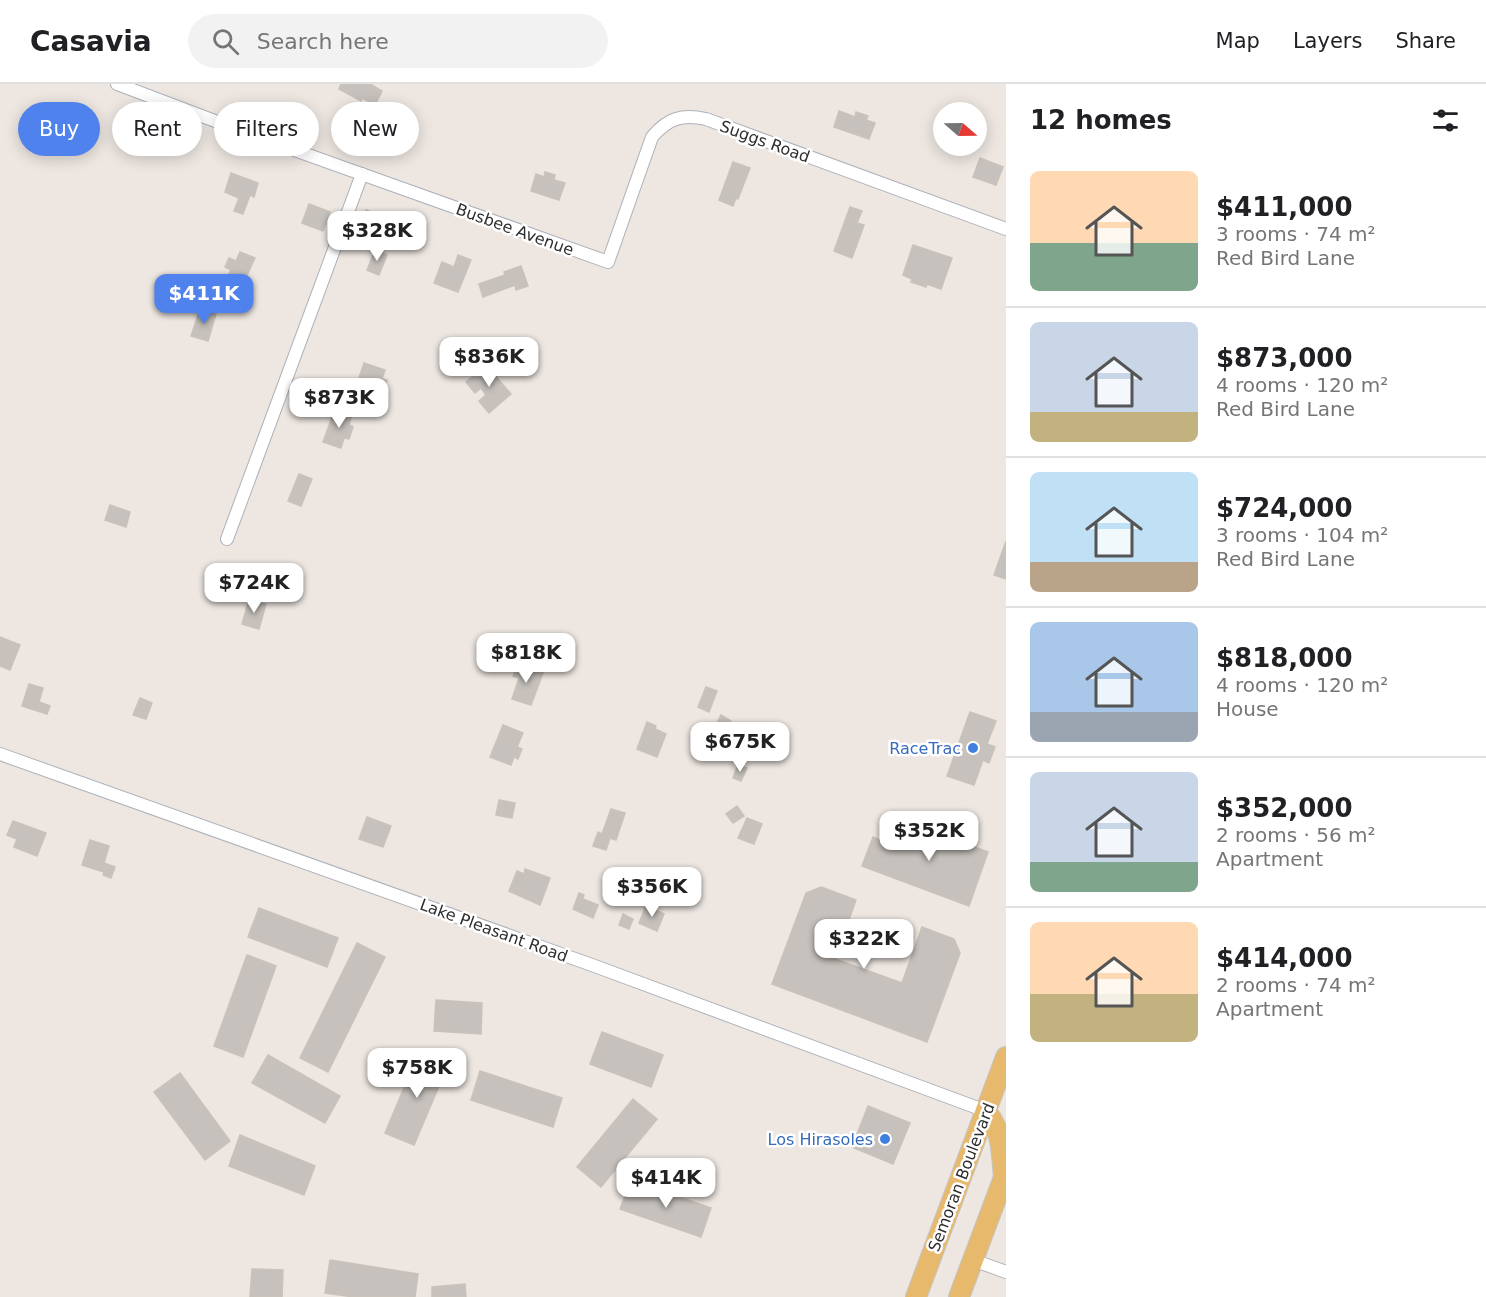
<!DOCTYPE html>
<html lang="en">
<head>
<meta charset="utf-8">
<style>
	body { margin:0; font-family:"DejaVu Sans",sans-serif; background:#f2f2f2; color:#202124; height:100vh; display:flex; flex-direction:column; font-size:22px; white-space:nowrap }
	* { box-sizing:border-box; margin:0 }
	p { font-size:20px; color:#757577 }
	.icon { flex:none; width:33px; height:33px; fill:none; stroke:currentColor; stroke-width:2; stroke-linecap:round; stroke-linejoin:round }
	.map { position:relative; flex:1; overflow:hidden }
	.details { display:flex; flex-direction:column; background:#fff; width:480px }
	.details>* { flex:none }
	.guide { position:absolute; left:18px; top:18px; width:570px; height:54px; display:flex; gap:12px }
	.needle { width:39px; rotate:110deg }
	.buttons { position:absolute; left:933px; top:18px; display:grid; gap:12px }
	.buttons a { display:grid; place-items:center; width:54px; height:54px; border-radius:50%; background:#fff; box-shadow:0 3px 15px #0003; font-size:30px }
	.price { position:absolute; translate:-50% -51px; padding:0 14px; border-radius:12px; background:#fff; color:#222; font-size:20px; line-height:39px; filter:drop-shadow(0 2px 3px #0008) }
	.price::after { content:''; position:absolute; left:50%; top:36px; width:18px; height:14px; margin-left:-9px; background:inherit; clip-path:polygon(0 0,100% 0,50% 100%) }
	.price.current { background:#4f82ec; color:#fff }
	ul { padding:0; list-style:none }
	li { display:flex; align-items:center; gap:18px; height:150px; padding:0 24px }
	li+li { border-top:2px solid #e0e0e0 }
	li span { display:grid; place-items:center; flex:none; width:168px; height:120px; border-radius:9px; color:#555 }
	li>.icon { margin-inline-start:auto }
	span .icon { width:72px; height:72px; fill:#fffc; stroke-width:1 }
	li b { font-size:26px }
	h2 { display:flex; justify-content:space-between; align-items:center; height:72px; padding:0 24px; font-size:26px }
	.tag { padding:0 21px; border-radius:27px; background:#fff; box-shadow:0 3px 15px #0003; font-size:21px; line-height:54px }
	.tag.current { background:#4f82ec; color:#fff }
	header { display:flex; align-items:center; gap:36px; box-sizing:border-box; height:84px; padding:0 30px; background:#fff; border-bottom:2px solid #e0e0e0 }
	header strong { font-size:28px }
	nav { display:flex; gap:33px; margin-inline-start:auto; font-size:21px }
	.search { width:420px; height:54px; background:#f2f2f2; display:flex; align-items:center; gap:15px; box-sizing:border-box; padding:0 21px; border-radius:33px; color:#757577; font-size:22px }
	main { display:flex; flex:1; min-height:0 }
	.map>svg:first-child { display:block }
	.building { fill:#c6c1bc; stroke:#c9c2ba; stroke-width:1.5 }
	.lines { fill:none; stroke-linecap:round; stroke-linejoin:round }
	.minor-casing { stroke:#adb1b8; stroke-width:14 }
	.primary-casing { stroke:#c4c4c4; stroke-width:22 }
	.minor { stroke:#fff; stroke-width:12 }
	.primary { stroke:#e7b96d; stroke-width:20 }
	.shop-dot { fill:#3f7fe0; stroke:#fff; stroke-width:2 }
	.labels { text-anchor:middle; stroke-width:5; stroke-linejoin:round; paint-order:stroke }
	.street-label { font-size:16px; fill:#2d2d2d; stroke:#fff }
	.shop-label { font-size:16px; fill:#366cbe; stroke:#fff; text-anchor:end }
</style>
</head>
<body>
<header>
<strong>Casavia</strong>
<div class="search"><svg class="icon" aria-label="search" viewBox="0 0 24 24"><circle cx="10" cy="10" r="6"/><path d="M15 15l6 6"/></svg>Search here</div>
<nav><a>Map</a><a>Layers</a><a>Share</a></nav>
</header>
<main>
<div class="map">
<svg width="1006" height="1213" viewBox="0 0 1006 1213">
	<rect width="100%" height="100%" fill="#ede6e1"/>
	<g class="building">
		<polygon points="341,0 370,0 382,7 375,21 362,14 361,17 339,5"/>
		<polygon points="839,27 855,33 856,28 868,32 866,36 875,39 869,55 834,43"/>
		<polygon points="980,74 1003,83 996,101 973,93"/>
		<polygon points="733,78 750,84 738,115 736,114 733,122 719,116"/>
		<polygon points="545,88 555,91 554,96 565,99 559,116 531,107 536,90 544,93"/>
		<polygon points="231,89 258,99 254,113 250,111 243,130 234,127 239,114 225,108"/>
		<polygon points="309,120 330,128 323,147 302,139"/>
		<polygon points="850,123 862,127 857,139 864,141 852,174 834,167"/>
		<polygon points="366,126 386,134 381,148 361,140"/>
		<polygon points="913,161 952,174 941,205 927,200 926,203 911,198 912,195 903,191"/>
		<polygon points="375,166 387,171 379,191 367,186"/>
		<polygon points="240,168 255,174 243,200 227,193 231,186 225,183 229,174 236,177"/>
		<polygon points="458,171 471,176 458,208 434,199 442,178 454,183"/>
		<polygon points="521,182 528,202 516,206 515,201 483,213 479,200 505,191 504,188"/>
		<polygon points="200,225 216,230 208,257 191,252"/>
		<polygon points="364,279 385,286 382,295 387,296 384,307 377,304 374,315 354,309"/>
		<polygon points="486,281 511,310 489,329 479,317 486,311 481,304 475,309 466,298"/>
		<polygon points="335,325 352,331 349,341 353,343 349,355 344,354 341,364 323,358"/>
		<polygon points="299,390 312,395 301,422 288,417"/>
		<polygon points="110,421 130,428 126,443 105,436"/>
		<polygon points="1006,457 1006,495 994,491"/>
		<polygon points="249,516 266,520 259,545 242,540"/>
		<polygon points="0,553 20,561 10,586 0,582"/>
		<polygon points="518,581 543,589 531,621 512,615 519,594 513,592"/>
		<polygon points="29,600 43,604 39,618 50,622 47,630 22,622"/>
		<polygon points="706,603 717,607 709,628 698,623"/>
		<polygon points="140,614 152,619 146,635 133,631"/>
		<polygon points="970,628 996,637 987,660 995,663 989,679 983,676 974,701 947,692"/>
		<polygon points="721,631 731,637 726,648 715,642"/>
		<polygon points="647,638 656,642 655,645 666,650 657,673 637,665"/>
		<polygon points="503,641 523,649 517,663 522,665 518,675 514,673 511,681 490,673"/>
		<polygon points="738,681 747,684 741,697 733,694"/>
		<polygon points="499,716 515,719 512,734 496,731"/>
		<polygon points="737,722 744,732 733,739 726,730"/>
		<polygon points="611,725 625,729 616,756 610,754 606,766 593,762 598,748 602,750"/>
		<polygon points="367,733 391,742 383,763 359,755"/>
		<polygon points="747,734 762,740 754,760 738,754"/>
		<polygon points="906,734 954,752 953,755 988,768 969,822 862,782 873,753 895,762"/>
		<polygon points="13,737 46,749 37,772 14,763 17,755 7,751"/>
		<polygon points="90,756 109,762 104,779 115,783 111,794 103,791 104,788 82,781"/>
		<polygon points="525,785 550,794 540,821 509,807 517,787 524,790"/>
		<polygon points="821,803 856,816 835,875 902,899 922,843 954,855 960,869 927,958 772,900 806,809"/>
		<polygon points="579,809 584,811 583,815 598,821 593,834 573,825"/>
		<polygon points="646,822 664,830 657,847 639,839"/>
		<polygon points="259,824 338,854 327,883 248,853"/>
		<polygon points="623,830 633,835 629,845 619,841"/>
		<polygon points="357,859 385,873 328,988 300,974"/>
		<polygon points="247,871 276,882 243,973 214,962"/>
		<polygon points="436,916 482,919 481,950 434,947"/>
		<polygon points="602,948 663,971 651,1003 590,980"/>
		<polygon points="419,968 448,981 414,1061 385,1049"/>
		<polygon points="268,971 340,1012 325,1039 252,999"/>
		<polygon points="480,987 562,1014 553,1043 471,1016"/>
		<polygon points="180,989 230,1057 205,1076 154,1008"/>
		<polygon points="633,1015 657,1035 601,1103 577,1083"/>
		<polygon points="868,1022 910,1039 893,1080 852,1063"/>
		<polygon points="240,1051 315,1082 304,1111 229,1082"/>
		<polygon points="631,1096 711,1124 701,1153 620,1125"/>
		<polygon points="330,1176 418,1190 415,1213 354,1213 325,1209"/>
		<polygon points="252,1185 283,1186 282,1213 250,1213"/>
		<polygon points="465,1200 466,1213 432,1213 432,1203"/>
	</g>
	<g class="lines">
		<g class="minor-casing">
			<g id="minor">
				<path d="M117,0l127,48 364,130 44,-125c16,-19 30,-23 54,-18l300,110"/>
				<polyline points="227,455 362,90"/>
				<polyline points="0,670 592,881 986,1027"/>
				<polyline points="973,1176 1006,1188"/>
			</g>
		</g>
		<g class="primary-casing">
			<g id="primary">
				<path d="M986,1027c17,22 15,39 18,66"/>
				<polyline points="916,1213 1006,973"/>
				<polyline points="959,1213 1006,1088"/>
			</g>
		</g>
		<use href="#minor" class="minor"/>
		<use href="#primary" class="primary"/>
	</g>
	<g class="shop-dot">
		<circle cx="973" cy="664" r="6"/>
		<circle cx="885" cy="1055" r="6"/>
	</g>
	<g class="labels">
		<g class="street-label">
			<text transform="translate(765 57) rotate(20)" y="6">Suggs Road</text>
			<text transform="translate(515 145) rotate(20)" y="6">Busbee Avenue</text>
			<text transform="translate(494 846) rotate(20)" y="6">Lake Pleasant Road</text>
			<text transform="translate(961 1093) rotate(-69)" y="6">Semoran Boulevard</text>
		</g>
		<g class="shop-label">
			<text x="961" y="670">RaceTrac</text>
			<text x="873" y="1061">Los Hirasoles</text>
		</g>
	</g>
</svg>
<div class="buttons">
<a><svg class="needle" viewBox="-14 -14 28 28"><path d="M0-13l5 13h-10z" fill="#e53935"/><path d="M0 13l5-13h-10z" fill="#757577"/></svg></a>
</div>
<b class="price" style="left:377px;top:178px">$328K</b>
<b class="price current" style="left:204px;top:241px">$411K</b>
<b class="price" style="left:489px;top:304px">$836K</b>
<b class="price" style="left:339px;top:345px">$873K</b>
<b class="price" style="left:254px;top:530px">$724K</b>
<b class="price" style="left:526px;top:600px">$818K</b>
<b class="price" style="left:740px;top:689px">$675K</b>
<b class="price" style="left:929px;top:778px">$352K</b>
<b class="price" style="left:652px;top:834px">$356K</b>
<b class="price" style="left:864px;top:886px">$322K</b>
<b class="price" style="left:417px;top:1015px">$758K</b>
<b class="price" style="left:666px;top:1125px">$414K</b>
<div class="guide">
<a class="tag current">Buy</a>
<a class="tag">Rent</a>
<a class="tag">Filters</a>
<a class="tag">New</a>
</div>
</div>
<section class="details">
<h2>12 homes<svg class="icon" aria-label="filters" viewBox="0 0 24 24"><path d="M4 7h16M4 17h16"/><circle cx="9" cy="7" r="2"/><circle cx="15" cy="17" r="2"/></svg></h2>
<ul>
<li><span style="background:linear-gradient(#ffd9b3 60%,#7fa58c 0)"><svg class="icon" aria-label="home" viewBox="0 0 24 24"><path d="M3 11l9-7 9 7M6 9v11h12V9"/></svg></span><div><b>$411,000</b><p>3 rooms · 74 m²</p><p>Red Bird Lane</p></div></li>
<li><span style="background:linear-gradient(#c9d6e8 75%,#c2b280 0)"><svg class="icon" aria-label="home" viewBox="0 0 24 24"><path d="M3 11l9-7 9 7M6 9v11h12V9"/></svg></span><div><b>$873,000</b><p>4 rooms · 120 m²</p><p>Red Bird Lane</p></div></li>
<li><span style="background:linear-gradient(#bfe0f5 75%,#b9a48a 0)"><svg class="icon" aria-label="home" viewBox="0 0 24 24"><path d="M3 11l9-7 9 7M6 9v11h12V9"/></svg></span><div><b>$724,000</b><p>3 rooms · 104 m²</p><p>Red Bird Lane</p></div></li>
<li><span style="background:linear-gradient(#a9c7e8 75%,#9aa5b1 0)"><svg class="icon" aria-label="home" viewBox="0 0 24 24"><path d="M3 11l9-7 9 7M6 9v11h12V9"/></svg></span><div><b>$818,000</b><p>4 rooms · 120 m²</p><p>House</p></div></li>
<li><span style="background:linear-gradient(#c9d6e8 75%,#7fa58c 0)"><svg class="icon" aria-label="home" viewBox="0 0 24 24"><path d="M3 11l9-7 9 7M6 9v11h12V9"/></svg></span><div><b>$352,000</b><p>2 rooms · 56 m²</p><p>Apartment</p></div></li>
<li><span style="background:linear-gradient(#ffd9b3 60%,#c2b280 0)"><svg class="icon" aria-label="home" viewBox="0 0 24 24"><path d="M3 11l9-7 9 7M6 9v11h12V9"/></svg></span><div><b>$414,000</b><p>2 rooms · 74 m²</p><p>Apartment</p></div></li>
</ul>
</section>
</main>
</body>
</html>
